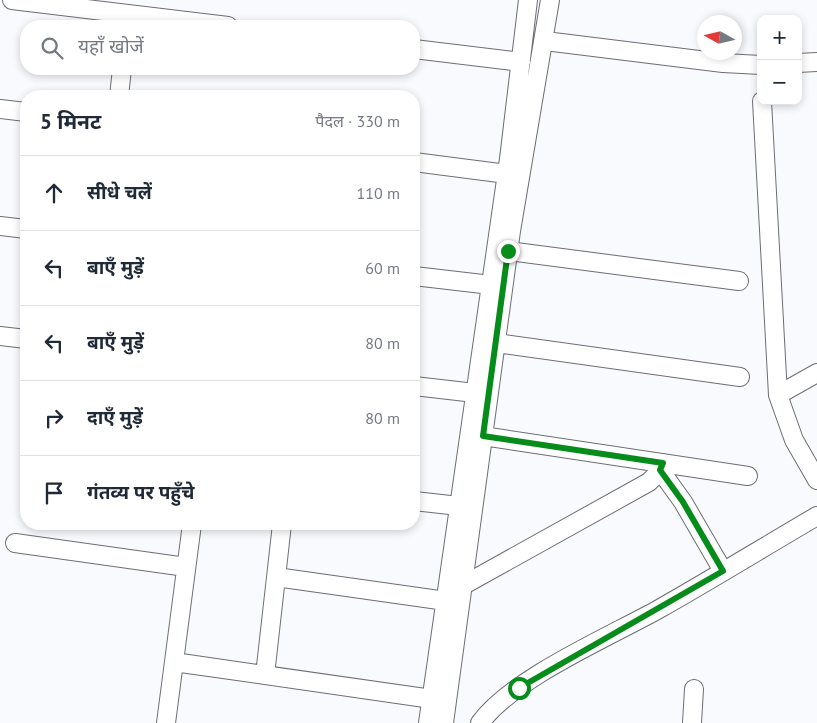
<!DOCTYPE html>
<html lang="hi">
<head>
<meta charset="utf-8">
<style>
	:root { --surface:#fff; --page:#f6f6f7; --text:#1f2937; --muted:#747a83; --line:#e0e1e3 }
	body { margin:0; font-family:"PT Sans","Noto Sans Devanagari",sans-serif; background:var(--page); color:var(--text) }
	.controls { position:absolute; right:15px; top:15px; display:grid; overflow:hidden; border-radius:10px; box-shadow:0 2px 8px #0003 }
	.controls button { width:45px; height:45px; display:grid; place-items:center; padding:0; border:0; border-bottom:1px solid var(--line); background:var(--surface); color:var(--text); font:25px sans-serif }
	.compass { position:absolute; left:697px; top:15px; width:45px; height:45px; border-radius:50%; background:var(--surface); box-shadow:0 2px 8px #0003; rotate:278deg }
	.stop { position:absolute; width:15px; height:15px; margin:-11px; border:4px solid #068c1a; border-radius:50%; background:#fff }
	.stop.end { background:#068c1a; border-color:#fff; box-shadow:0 1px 5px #0008 }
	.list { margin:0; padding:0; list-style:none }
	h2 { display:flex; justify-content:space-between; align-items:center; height:65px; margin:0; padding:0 20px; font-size:21px }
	h2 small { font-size:16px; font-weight:400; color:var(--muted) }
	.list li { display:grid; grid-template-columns:32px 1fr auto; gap:15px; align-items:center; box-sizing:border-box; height:75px; padding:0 20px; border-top:1px solid var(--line) }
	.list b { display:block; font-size:19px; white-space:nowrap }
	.list em { font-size:16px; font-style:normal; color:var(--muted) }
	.icon { flex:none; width:28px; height:28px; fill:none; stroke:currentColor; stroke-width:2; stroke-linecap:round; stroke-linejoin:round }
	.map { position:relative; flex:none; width:817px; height:723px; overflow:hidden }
	.search { position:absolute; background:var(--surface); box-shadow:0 2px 8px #0003; left:20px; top:20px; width:400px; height:55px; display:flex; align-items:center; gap:12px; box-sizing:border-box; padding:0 18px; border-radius:20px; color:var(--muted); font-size:19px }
	.panel { position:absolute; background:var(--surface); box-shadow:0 2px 8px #0003; left:20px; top:90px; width:400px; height:440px; border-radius:20px }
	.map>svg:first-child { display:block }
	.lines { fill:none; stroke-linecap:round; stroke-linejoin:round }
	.minor-casing { stroke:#6c6e75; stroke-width:20 }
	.minor { stroke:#fff; stroke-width:18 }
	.route { stroke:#068c1a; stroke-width:6 }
</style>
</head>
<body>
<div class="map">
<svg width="817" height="723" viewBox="0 0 817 723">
	<rect width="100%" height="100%" fill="#f9fafe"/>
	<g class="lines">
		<defs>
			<path id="minor" d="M12 0 228 26
				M545 41 723 63 761 65
				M414 49 521 62
				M798 63 817 62
				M119 96 122 69
				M762 101 778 395 794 440 817 480
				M0 109 26 112
				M414 162 507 174
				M0 226 26 229
				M508 251 739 281
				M414 276 491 285
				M0 336 26 339
				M496 343 740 377
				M414 386 475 393
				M778 395 817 373
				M483 436 748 476
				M660 470 683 502 723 571
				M414 501 459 506
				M15 543 186 567
				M276 577 446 601
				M462 586 649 482 657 474 663 463
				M174 662 432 699
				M265 675 282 524
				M166 723 192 524
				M428 723 509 159 528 0
				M444 723 511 231 550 0
				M480 723C513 678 609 637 659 609 712 579 764 547 817 516
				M692 723 694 689"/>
		</defs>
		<!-- minor casing -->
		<use href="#minor" class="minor-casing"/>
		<!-- minor -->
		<use href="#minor" class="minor"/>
	</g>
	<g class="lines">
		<!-- route -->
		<path class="route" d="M508 251 483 436 663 463 660 470 683 502 723 571 519 688"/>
	</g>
</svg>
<div class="controls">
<button>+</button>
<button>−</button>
</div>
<svg class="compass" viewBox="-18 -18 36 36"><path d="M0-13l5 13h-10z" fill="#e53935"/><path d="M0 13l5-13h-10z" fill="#747a83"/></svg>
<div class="stop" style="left:519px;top:688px"></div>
<div class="stop end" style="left:508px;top:251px"></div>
<div class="search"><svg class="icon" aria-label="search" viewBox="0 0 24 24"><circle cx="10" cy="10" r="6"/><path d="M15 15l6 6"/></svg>यहाँ खोजें</div>
<section class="panel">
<h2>5 मिनट<small>पैदल · 330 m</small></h2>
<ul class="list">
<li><svg class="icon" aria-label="ahead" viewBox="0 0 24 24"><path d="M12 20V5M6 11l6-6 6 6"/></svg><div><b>सीधे चलें</b></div><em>110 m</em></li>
<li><svg class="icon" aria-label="left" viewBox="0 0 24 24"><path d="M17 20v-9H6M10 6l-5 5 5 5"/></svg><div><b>बाएँ मुड़ें</b></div><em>60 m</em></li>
<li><svg class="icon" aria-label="left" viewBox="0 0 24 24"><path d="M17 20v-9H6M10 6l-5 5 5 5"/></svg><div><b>बाएँ मुड़ें</b></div><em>80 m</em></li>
<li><svg class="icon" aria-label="right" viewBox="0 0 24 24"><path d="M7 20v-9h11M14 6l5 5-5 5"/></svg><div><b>दाएँ मुड़ें</b></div><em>80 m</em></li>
<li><svg class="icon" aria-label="arrive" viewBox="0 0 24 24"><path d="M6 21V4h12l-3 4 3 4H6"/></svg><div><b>गंतव्य पर पहुँचे</b></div></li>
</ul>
</section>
</div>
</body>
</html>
